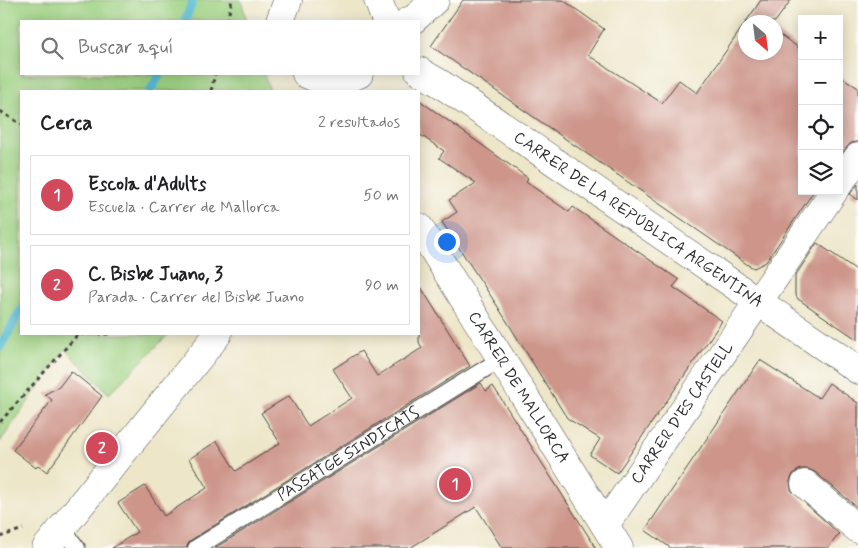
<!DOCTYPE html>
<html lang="es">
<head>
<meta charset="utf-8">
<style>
	:root { --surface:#fff; --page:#f2f2f2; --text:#202124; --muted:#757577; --line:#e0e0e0; --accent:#d1495b }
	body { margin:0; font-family:Mynerve,sans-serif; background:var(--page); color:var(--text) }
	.controls { position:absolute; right:15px; top:15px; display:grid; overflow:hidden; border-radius:0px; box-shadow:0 2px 12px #0003 }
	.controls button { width:45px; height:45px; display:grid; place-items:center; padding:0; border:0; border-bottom:1px solid var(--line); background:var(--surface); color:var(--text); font:25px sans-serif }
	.compass { position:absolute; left:738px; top:15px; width:45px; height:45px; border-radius:50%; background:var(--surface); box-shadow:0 2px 12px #0003; rotate:152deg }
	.you { position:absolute; left:446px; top:241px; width:18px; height:18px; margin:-12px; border:4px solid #fff; border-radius:50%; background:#1a73e8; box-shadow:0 0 0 8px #1a73e833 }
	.badge { display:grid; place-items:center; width:32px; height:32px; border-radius:50%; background:var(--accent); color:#fff; font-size:16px; font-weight:700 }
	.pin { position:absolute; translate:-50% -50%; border:2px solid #fff; box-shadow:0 1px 5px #0006 }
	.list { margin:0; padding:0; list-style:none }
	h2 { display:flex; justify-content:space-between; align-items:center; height:65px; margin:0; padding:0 20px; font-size:21px }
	h2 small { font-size:16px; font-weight:400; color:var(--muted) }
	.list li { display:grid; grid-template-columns:32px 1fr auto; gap:15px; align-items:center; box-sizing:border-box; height:80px; margin:0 10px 10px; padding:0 10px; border:1px solid var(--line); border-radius:0px }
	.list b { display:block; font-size:19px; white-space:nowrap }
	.list p { margin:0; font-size:16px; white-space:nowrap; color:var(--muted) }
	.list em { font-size:16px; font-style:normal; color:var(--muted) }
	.icon { flex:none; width:28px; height:28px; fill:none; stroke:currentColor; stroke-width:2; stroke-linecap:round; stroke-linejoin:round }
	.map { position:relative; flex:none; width:858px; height:548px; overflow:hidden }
	.search { position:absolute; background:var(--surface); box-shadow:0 2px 12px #0003; left:20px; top:20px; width:400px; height:55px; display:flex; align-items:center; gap:12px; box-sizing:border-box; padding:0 18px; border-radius:0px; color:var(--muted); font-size:19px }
	.panel { position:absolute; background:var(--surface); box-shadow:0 2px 12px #0003; left:20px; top:90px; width:400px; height:245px; border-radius:0px }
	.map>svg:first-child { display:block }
	.green { fill:#9ed182; stroke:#647e56 }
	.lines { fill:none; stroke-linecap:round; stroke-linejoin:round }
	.stream { stroke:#54bbd2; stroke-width:9 }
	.building { fill:#ce968b }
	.lane-casing { stroke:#484743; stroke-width:18 }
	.street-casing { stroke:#484743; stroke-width:29 }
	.path { stroke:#484743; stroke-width:3; stroke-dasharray:4 4; stroke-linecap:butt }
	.lane { stroke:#fff; stroke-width:16 }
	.street { stroke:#fff; stroke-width:28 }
	.labels { text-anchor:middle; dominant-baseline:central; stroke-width:4.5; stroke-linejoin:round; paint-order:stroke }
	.street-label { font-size:16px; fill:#2b2b2b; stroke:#fdfcf7 }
</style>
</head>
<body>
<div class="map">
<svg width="858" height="548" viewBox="0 0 858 548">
	<rect width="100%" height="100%" fill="#fdfcf7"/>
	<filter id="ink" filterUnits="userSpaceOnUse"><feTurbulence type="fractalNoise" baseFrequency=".02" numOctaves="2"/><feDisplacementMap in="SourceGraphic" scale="10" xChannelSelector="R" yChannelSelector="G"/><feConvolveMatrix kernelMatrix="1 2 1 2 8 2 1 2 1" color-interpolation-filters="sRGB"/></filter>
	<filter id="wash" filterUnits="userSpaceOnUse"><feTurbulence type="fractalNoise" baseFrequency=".0096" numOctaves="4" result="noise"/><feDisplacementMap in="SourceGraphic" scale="20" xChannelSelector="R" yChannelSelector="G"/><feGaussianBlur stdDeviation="1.12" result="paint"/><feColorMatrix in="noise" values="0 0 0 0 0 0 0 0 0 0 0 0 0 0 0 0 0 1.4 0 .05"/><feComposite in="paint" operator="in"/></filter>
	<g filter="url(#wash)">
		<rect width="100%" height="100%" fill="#ede6c9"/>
		<!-- green -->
		<path class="green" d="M0 0H241L247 21H21V74H264L270 91H21V334H169L109 394 65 349 0 442Z"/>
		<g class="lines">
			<!-- stream -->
			<path class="stream" d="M185 21 193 0
				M150 91 160 74
				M0 347 21 310"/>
		</g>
		<g id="blocks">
			<!-- building -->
			<path class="building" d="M463 0H563L604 29 588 55 662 103 679 80 697 93 761 0H791L775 22H746V52H776V32L802 50V191H814L766 262 754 268 748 265 431 46Z
				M839 75 858 88V142L851 143 839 156Z
				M419 100 528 178 526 182 569 212 573 207 679 280 673 287 722 321 617 473 590 455 600 439 567 418 498 307 442 222 457 212 449 200 476 183 439 158 444 151 419 134Z
				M858 184V200L850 194Z
				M817 243 858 271V340L798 299 795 294V276Z
				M419 284 470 366 191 540 186 548H112L137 532 118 503 145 486 164 516 207 488 189 459 217 441 236 471 280 443 261 413 289 396 308 426 352 398 333 369 361 351 377 376 422 348 419 342Z
				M760 360 819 398 829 383 858 403V508L815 472 808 469H800L793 474 790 481 791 490 839 534 828 548H671L645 530Z
				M71 371 102 396 47 472 38 465 36 468 13 450 52 400 45 394 59 387Z
				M481 383 486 391 493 386 596 548H502L476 507 410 548H215Z"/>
		</g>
	</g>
	<g filter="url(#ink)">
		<use href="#blocks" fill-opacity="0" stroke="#484743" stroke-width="1"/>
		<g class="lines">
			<defs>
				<g id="lane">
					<path d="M62 528 77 548"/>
					<path id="s1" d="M196 548 501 359"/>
				</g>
				<g id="street">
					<path d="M378 0 386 21"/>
					<path d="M280 21 288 0"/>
					<path d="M408 21 413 20 435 0"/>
					<path id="s2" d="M419 71 441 84 858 370"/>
					<path d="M306 74C324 83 342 83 359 74"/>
					<path d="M839 184 858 157"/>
					<path id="s3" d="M419 227 619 548"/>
					<path d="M805 484 858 529"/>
					<path id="s4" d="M605 525 834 191"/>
					<path d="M46 548 218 334"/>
				</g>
			</defs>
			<!-- lane casing -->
			<use href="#lane" class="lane-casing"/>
			<!-- street casing -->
			<use href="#street" class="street-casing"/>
			<!-- path -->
			<path class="path" d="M227 21 232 0
				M211 91 215 74
				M0 111 21 124
				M0 422 78 334H111
				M0 537 23 529"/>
			<!-- lane -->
			<use href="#lane" class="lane"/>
			<!-- street -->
			<use href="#street" class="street"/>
		</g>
	</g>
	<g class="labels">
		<!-- street labels -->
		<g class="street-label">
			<text stroke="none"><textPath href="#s2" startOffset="265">CARRER DE LA REPÚBLICA ARGENTINA</textPath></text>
			<text stroke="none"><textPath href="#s3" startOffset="189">CARRER DE MALLORCA</textPath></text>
			<text stroke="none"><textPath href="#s4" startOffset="136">CARRER D'ES CASTELL</textPath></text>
			<text stroke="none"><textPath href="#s1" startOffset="179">PASSATGE SINDICATS</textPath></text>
		</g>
	</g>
</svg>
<div class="controls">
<button>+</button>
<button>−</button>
<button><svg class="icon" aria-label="locate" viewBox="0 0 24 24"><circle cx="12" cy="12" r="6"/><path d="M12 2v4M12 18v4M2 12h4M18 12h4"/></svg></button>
<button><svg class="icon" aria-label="layers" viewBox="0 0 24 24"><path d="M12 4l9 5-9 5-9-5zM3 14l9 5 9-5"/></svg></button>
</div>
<svg class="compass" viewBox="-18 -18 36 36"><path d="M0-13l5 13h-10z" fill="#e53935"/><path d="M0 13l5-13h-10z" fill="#757577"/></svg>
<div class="you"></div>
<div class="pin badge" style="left:455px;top:484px">1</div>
<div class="pin badge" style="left:102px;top:448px">2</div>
<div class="search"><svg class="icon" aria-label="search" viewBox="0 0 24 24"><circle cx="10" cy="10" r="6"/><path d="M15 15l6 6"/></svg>Buscar aquí</div>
<section class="panel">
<h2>Cerca<small>2 resultados</small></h2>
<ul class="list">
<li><span class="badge">1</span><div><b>Escola d'Adults</b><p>Escuela · Carrer de Mallorca</p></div><em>50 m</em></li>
<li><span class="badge">2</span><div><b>C. Bisbe Juano, 3</b><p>Parada · Carrer del Bisbe Juano</p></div><em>90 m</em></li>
</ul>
</section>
</div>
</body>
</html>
